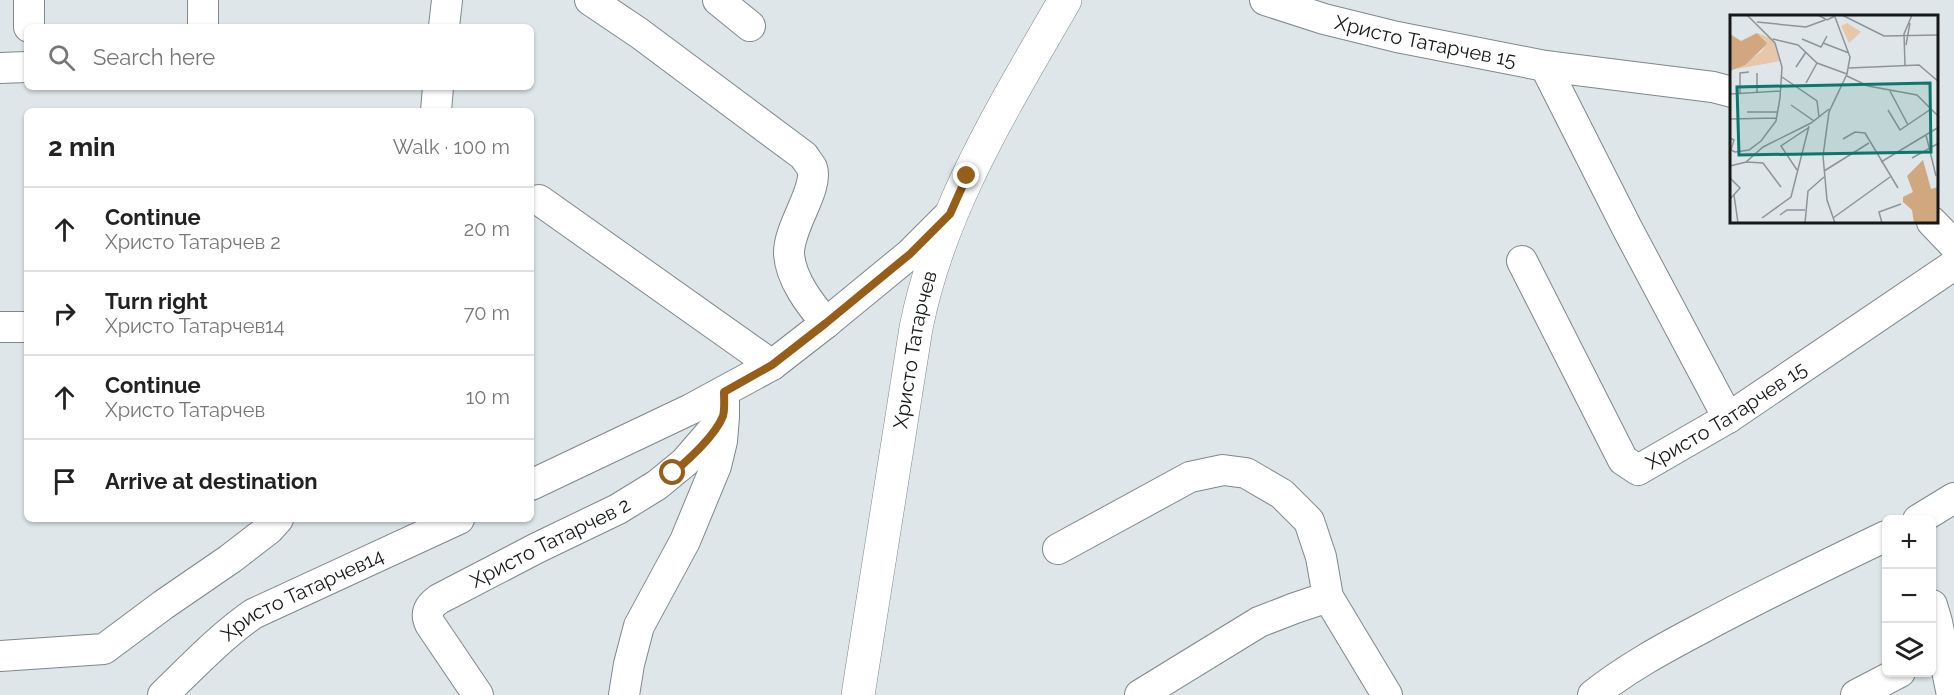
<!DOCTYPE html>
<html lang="en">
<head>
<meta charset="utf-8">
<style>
	:root { --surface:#fff; --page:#f6f6f6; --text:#222; --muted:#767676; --line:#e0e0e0 }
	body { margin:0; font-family:Raleway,sans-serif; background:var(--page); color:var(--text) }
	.controls { position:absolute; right:18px; bottom:18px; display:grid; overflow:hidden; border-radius:9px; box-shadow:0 2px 4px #0004 }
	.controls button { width:54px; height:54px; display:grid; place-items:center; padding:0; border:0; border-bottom:2px solid var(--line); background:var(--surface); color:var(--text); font:30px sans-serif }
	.stop { position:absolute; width:18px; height:18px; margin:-14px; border:4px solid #965e18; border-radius:50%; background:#fff }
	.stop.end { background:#965e18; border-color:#fff; box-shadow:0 2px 6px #0008 }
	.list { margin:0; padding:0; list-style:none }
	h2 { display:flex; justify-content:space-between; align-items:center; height:78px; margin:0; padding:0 24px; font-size:26px }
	h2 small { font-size:20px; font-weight:400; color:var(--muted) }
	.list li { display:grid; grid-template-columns:39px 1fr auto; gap:18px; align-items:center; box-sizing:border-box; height:84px; padding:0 24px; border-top:2px solid var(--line) }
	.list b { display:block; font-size:22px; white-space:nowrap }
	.list p { margin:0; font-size:20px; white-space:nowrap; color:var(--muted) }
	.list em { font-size:20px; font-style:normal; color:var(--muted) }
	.icon { flex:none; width:33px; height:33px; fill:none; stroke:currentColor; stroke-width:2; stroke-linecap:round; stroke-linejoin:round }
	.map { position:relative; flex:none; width:1954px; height:695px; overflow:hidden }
	.search { position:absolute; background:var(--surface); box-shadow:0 2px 4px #0004; left:24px; top:24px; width:510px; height:66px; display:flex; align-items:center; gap:15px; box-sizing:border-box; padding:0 21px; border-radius:9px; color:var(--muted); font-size:22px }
	.panel { position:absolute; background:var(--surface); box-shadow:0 2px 4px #0004; left:24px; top:108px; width:510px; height:414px; border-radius:9px }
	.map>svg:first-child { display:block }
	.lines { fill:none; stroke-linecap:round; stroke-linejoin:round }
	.minor-casing { stroke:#80878a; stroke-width:32 }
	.secondary-casing { stroke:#80878a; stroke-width:34 }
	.minor { stroke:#fff; stroke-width:30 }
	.secondary { stroke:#fff; stroke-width:33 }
	.route { stroke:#965e18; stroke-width:8 }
	.labels { text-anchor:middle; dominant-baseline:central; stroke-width:4.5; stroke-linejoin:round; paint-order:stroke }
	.street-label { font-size:20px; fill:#151819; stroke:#ebf3f7 }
	.inset-road { fill:none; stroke:#8e9496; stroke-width:1.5 }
	.view { fill:#0f766e; fill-opacity:0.15; stroke:#0f766e; stroke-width:3 }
	.inset-edge { fill:none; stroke:#151819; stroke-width:3 }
</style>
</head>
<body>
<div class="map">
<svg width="1954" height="695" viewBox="0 0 1954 695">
	<rect width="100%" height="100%" fill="#dee6e9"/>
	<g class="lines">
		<defs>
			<g id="minor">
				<path d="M590 0 639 33 804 156C806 160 810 164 812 168 819 189 788 227 789 254 791 280 810 304 826 323"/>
				<path d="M718 0 750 26"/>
				<path id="s1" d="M1265 0 1324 19 1397 37 1545 66 1713 87 1732 92"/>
				<path d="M29 27V0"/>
				<path d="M203 27V0"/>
				<path d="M444 27 447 0"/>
				<path d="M1545 66 1627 228 1728 418"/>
				<path d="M0 68 27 67"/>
				<path d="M436 111 438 87"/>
				<path d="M539 200 772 365"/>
				<path d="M1932 222 1954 245"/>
				<path id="s2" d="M1522 261 1623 460 1638 470 1728 418 1954 265"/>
				<path d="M0 327H27"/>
				<path d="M531 485 691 409 772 365 826 323 910 254 950 214"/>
				<path d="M1918 520 1954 498"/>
				<path d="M1058 549 1190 477 1223 470 1246 473 1282 494 1309 521 1321 557 1328 597 1387 695"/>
				<path d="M1932 605 1937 622 1952 695"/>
				<path d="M0 656 104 649 163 605 230 559 269 529 278 519"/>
				<path id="s3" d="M163 695C192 667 219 638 253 614L459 519"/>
				<path id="s4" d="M478 695 430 624C425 613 429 606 439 599L537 548 618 509 657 485 685 462 717 425 724 414V392"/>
				<path d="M624 695 629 664 639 626 685 541 716 466 722 441 724 417"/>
				<path d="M1140 695 1259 622 1295 608 1328 597"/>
				<path d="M1593 695C1627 668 1664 648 1702 628 1763 595 1824 566 1886 536"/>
				<path d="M1856 695 1900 672"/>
			</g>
			<g id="secondary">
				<path id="s5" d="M858 695 916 328C940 207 1005 105 1065 0"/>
			</g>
		</defs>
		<!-- minor casing -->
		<use href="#minor" class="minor-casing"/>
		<!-- secondary casing -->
		<use href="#secondary" class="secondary-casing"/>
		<!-- minor -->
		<use href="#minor" class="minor"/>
		<!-- secondary -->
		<use href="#secondary" class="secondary"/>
	</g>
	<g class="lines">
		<!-- route -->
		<path class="route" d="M673 473C689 459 715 436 723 416 725 409 724 399 724 392L772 365 826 323 910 254 950 214 967 176"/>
	</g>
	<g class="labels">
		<!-- street labels -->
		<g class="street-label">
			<text stroke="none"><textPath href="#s1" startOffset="166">Христо Татарчев 15</textPath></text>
			<text stroke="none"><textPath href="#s5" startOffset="350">Христо Татарчев</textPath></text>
			<text stroke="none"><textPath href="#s2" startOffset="345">Христо Татарчев 15</textPath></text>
			<text stroke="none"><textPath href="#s4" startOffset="240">Христо Татарчев 2</textPath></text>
			<text stroke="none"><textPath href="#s3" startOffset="174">Христо Татарчев14</textPath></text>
		</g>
	</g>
	<!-- overview -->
	<g transform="translate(1730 15)">
		<rect width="208" height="208" fill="#dee6e9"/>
		<path d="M117 8 131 17 119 28 111 11ZM27 18 43 24 50 46 7 54 32 36 37 28Z" fill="#e6c7a9"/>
		<path d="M27 18 37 28 35 31 15 50 0 56V19L11 26ZM193 145 201 174 208 172V208H184L182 195 173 187V182L183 177 177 161Z" fill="#d0a77e"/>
		<path class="inset-road" d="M88 0 97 5 105 1M112 0 154 21 209 20M27 7 76 12 95 5M43 24 68 30 87 48 117 59M72 24 91 32 97 21M93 28 119 38M176 30 180 8M175 50 174 19 182 0M66 52 76 37M119 53 189 50 209 67M27 58V77M117 61 138 71 187 80 209 102M52 62 87 86 89 102M76 68 87 48M160 76 178 110M10 78V58L19 57M0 79 51 76M61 90 84 106M158 95 170 115 201 94M17 97H48M0 104 47 103M196 120 206 161M0 123 4 125 1 135 5 137 19 135 31 126 46 106 50 83 52 52 45 28 17 0M113 124 125 117 135 118 168 173M182 143 209 128M16 147 33 148 51 172M151 147 209 112M0 151 16 147 33 132 81 108 99 94M67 155 51 131 78 113M94 156 139 128M0 163 10 173 0 184M4 180 8 208M50 200 57 195H75M32 203 61 182 79 111M103 203 160 162M75 208 78 176 94 162M105 208 97 185 93 141 99 97 117 59 120 42 105 2M152 208 149 197 171 189"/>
		<path class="view" d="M200 68 201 137 9 140 7 72Z"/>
		<rect width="208" height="208" class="inset-edge"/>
	</g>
</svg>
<div class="controls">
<button>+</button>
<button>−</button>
<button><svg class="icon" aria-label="layers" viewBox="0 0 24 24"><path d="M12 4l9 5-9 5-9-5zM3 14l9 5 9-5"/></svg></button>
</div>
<div class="stop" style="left:673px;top:473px"></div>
<div class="stop end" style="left:967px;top:176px"></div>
<div class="search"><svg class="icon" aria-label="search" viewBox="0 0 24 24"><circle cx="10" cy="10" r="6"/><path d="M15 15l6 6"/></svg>Search here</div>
<section class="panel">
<h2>2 min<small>Walk · 100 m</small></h2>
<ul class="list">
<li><svg class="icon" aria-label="ahead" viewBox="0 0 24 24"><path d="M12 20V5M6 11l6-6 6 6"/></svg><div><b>Continue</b><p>Христо Татарчев 2</p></div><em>20 m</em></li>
<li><svg class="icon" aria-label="right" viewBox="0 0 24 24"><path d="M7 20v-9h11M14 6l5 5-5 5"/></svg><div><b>Turn right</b><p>Христо Татарчев14</p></div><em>70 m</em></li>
<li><svg class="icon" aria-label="ahead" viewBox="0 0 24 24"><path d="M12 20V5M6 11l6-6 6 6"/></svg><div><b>Continue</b><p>Христо Татарчев</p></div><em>10 m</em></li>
<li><svg class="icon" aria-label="arrive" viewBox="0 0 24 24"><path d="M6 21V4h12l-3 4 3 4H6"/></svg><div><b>Arrive at destination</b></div></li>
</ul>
</section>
</div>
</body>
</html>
